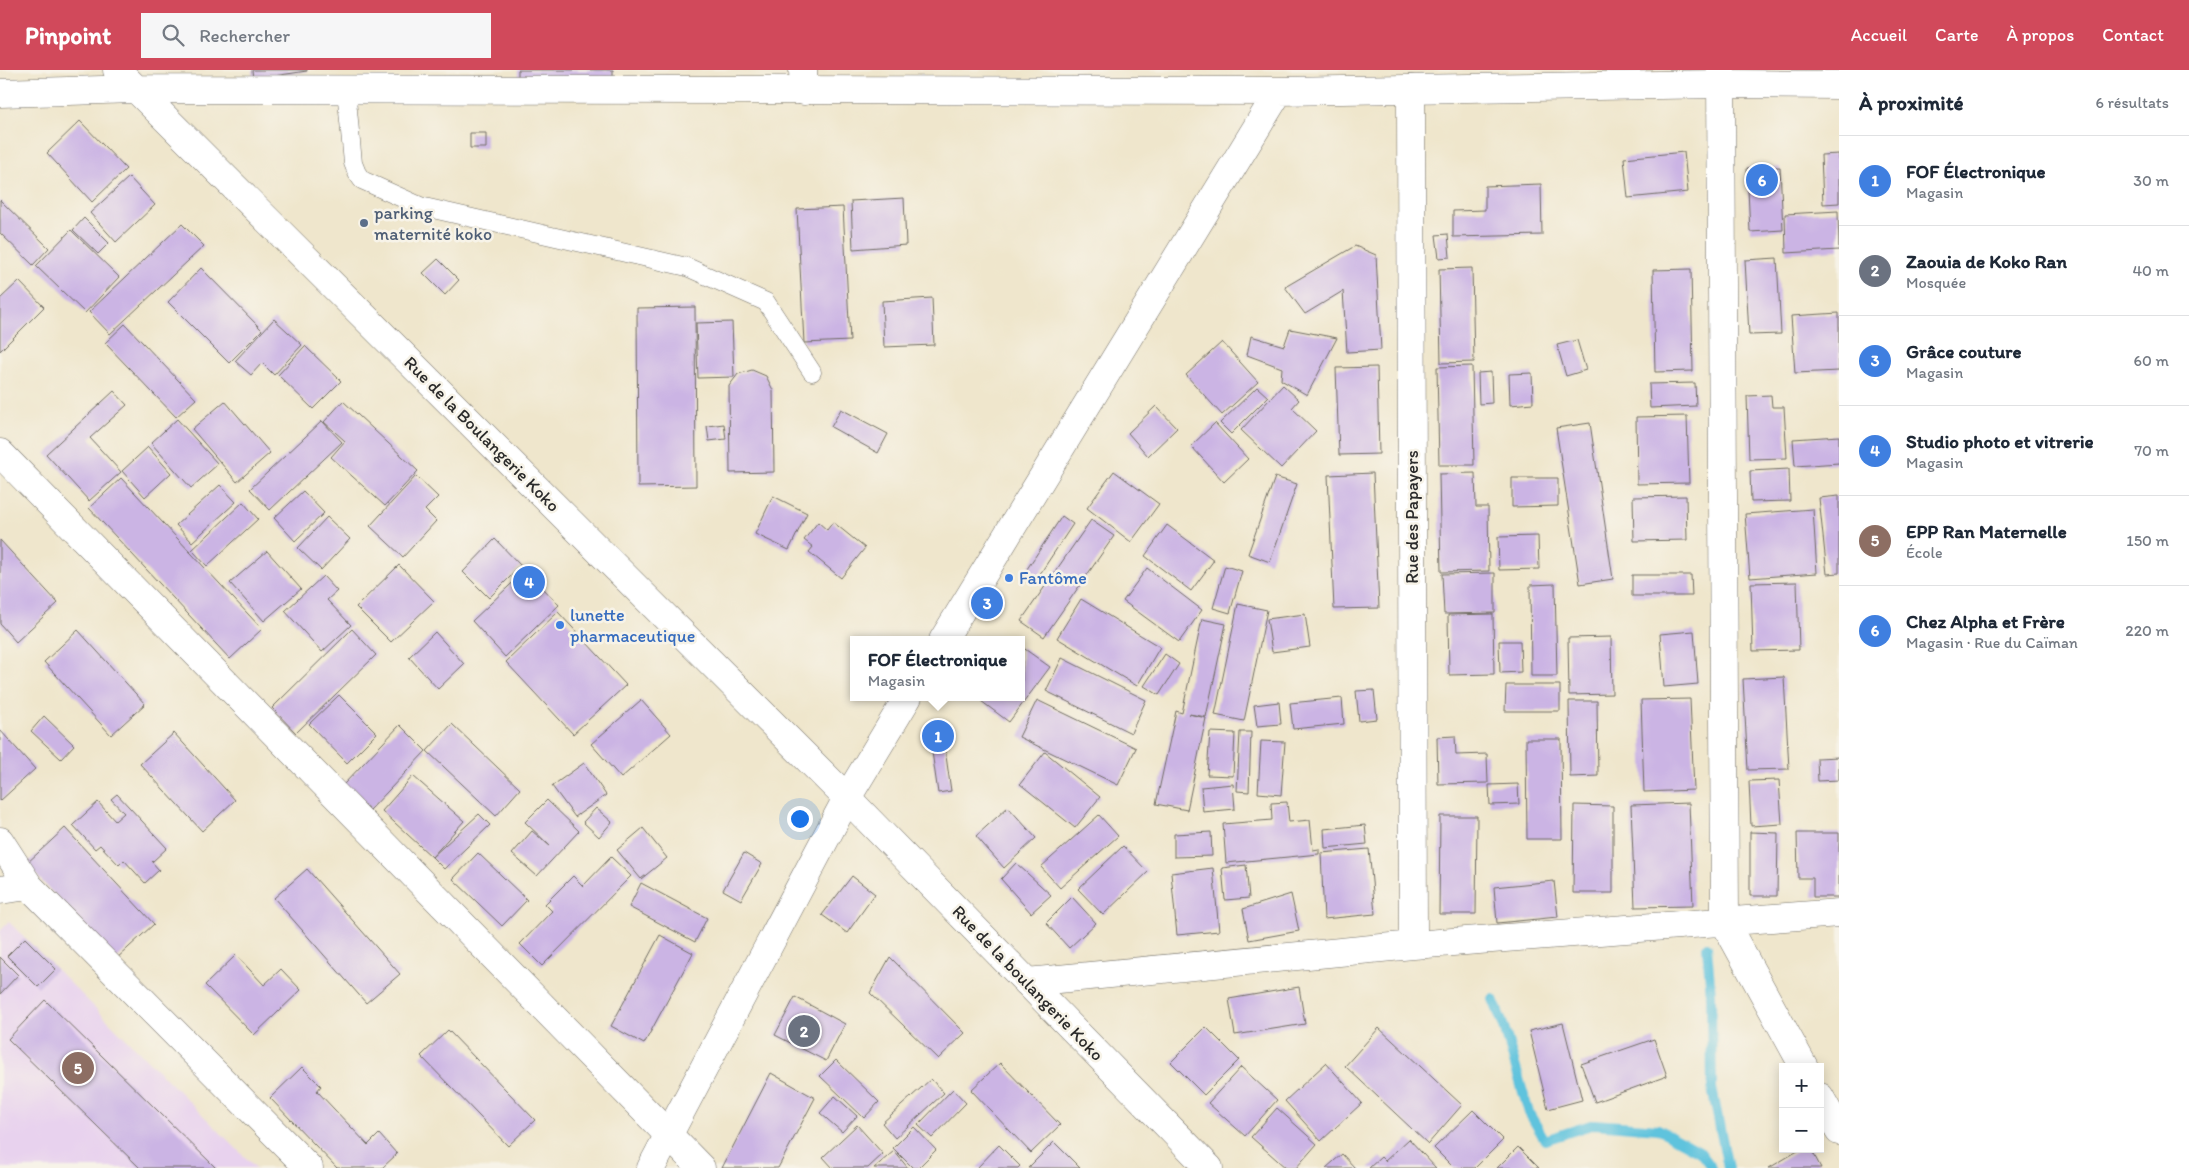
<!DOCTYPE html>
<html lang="fr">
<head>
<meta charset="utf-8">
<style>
	:root { --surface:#fff; --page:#f6f6f7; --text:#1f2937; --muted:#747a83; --line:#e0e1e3; --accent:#d1495b }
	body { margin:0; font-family:Itim,sans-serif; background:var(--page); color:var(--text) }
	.controls { position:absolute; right:15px; bottom:15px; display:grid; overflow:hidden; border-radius:0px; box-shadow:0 2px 12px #0003 }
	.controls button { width:45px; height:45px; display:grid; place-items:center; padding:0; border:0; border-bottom:1px solid var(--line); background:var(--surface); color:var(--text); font:25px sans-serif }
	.you { position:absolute; left:799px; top:748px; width:18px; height:18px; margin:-12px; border:4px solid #fff; border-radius:50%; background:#1a73e8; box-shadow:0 0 0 8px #1a73e833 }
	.badge { display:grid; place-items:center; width:32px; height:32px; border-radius:50%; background:var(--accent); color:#fff; font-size:16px; font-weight:700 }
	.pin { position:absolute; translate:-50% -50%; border:2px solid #fff; box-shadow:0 1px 5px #0006 }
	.popup { position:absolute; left:850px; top:566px; width:175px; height:65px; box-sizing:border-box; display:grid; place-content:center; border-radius:0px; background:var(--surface); filter:drop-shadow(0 1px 4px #0005); font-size:16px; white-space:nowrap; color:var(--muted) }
	.popup b { font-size:19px; color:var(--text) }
	.popup::after { content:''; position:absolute; left:50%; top:100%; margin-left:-10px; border:10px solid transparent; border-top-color:var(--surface) }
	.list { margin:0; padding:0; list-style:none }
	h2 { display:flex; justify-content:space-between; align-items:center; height:65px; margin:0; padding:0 20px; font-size:21px }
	h2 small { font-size:16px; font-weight:400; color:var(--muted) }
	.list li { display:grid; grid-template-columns:32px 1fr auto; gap:15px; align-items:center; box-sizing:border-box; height:90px; padding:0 20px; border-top:1px solid var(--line) }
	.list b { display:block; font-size:19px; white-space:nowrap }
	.list p { margin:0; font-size:16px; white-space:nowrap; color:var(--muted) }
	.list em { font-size:16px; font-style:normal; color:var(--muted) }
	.icon { flex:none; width:28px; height:28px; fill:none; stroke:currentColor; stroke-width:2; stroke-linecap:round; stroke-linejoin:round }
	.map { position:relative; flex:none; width:1839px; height:1098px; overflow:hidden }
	header { display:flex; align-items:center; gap:30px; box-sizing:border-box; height:70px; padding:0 25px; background:var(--accent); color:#fff }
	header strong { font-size:24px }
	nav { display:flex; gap:28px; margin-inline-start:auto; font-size:18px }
	.search { width:350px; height:45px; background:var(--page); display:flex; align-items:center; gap:12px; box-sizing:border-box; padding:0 18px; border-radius:0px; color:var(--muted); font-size:19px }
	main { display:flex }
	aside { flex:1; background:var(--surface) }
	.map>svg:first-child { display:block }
	.built { fill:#e8d2ee }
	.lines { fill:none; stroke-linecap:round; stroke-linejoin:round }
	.stream { stroke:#5fc3dd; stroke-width:10 }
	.building { fill:#cbb4e4 }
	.service-casing { stroke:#706c63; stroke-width:19 }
	.minor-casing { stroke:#706c63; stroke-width:29 }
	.tertiary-casing { stroke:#706c63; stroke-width:29 }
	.service { stroke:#fff; stroke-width:18 }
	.minor { stroke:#fff; stroke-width:28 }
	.tertiary { stroke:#fff; stroke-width:28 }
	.service-dot { fill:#5c6f8a; stroke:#f7f3e8; stroke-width:2 }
	.shop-dot { fill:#3f7fe0; stroke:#f7f3e8; stroke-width:2 }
	.labels { text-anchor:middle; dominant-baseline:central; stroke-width:5; stroke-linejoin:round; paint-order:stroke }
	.service-label { font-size:18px; fill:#4e5e75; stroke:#f7f3e8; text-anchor:start }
	.street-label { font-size:18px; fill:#2b2b2b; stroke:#f7f3e8 }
	.shop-label { font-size:18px; fill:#366cbe; stroke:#f7f3e8; text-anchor:start }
</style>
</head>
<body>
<header>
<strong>Pinpoint</strong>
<div class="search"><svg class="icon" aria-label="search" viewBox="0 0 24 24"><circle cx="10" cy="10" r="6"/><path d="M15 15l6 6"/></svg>Rechercher</div>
<nav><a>Accueil</a><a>Carte</a><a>À propos</a><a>Contact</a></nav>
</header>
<main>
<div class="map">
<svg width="1839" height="1098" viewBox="0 0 1839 1098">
	<rect width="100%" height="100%" fill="#f7f3e8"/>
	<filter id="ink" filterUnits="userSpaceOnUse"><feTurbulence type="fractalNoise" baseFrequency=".02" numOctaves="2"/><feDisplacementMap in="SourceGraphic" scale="10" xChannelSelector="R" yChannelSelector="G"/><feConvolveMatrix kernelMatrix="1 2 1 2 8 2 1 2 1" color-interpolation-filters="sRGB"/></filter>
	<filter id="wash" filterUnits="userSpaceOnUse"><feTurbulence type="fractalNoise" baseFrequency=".0096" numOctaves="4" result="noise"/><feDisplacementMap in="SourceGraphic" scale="20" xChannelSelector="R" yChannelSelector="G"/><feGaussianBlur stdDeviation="1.12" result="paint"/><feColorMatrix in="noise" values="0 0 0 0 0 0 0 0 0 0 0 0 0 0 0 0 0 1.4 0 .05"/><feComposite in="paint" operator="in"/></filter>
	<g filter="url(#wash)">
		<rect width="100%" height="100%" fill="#efe6cc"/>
		<!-- built -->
		<path class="built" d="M9 852 25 868 256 1098H0V861Z"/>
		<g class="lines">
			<!-- stream -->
			<path class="stream" d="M1707 877 1711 926 1712 1018 1728 1098
				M1493 929 1504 957 1529 1043 1545 1070 1594 1054 1658 1059 1700 1082 1712 1098"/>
		</g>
		<g id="blocks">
			<!-- building -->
			<path class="building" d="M252 0H307V1L253 9Z
				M518 0H613V16H518Z
				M80 51 126 99 92 132 47 83Z
				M470 63H486V78H470Z
				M1684 82 1688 122 1628 128 1624 88Z
				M1839 84V133L1823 134 1821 85Z
				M1780 97 1783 160 1750 162 1747 98Z
				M129 107 155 135 116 172 90 143Z
				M1541 114 1542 165 1453 167V141L1485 140V116Z
				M904 128 906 175 853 179 851 131Z
				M0 130 49 178 33 195 0 163Z
				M843 137 850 271 804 273 797 139Z
				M1838 141 1839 180 1786 183 1785 144Z
				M84 148 109 173 98 184 73 160Z
				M182 154 204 176 110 264 89 242Z
				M71 160 119 207 85 243 36 196Z
				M1448 164 1450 187 1439 188 1436 165Z
				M1355 176 1376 185 1381 280 1347 282 1343 221 1305 244 1285 217Z
				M1777 188 1781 264 1749 265 1745 190Z
				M438 189 459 210 445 225 423 203Z
				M201 198 262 260 229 293 168 232Z
				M1472 198 1474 292 1441 293 1439 199Z
				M1691 199 1693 301 1655 302 1653 200Z
				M19 211 44 237 0 281V229Z
				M932 228 934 275 884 277 882 231Z
				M695 237 696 416 638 417 637 238Z
				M1839 243V301L1795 303 1791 246Z
				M274 249 302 275 274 305 262 293 251 305 235 291Z
				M732 252 734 307 698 308 696 253Z
				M125 254 196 329 176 347 105 273Z
				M1290 259 1337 268 1307 325 1281 310 1282 298 1247 285 1251 266 1284 276Z
				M1577 270 1586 300 1566 306 1557 275Z
				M1222 272 1258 312 1222 345 1186 305Z
				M305 276 341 311 313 339 278 305Z
				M1472 296 1474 395H1439L1437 297Z
				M1377 297 1379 384 1339 385 1336 298Z
				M752 300 766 306 773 320 774 402 730 403 729 316 738 304Z
				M1491 302 1492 333 1479 334 1478 303Z
				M1532 303 1533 333 1510 335 1509 304Z
				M1695 313 1696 336 1650 338 1649 314Z
				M1283 315 1299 330 1292 338 1316 361 1281 398 1241 360Z
				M1257 317 1268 327 1231 364 1220 353Z
				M114 321 127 335 90 368 121 402 89 431 46 384Z
				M1771 325 1772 337H1784L1787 388 1749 389 1747 326Z
				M225 331 270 383 237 412 192 359Z
				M343 331 418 401 385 436 331 387 345 371 324 352Z
				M1156 336 1177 358 1148 386 1128 363Z
				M841 339 888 364 878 383 831 357Z
				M1687 346 1689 413 1637 414 1636 347Z
				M177 349 218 394 191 418 151 373Z
				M322 351 342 372 270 440 250 419Z
				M1215 353 1248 389 1224 412 1191 376Z
				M1590 353 1613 509 1580 514 1556 358Z
				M724 354 726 369 709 371 707 356Z
				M1839 366V393L1795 396 1793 369Z
				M148 377 171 403 145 427 122 401Z
				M1789 399 1790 431 1751 432 1750 401Z
				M1114 401 1159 434 1131 472 1087 438Z
				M1373 403 1379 538 1334 539 1328 405Z
				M1475 403 1476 437H1488L1489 501 1441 502 1439 404Z
				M416 406 438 427 425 440 436 451 403 487 370 456Z
				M1275 407 1297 414 1270 492 1248 484Z
				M121 408 262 559 230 589 89 438Z
				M1512 408H1558V436L1512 437Z
				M220 415 236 432 192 472 176 455Z
				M303 421 324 443 295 471 274 448Z
				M773 426 807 443 789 480 755 464Z
				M1686 426 1687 470 1634 471 1633 427Z
				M1839 426V503L1827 504 1819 428Z
				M243 432 258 449 207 496 192 480Z
				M1813 439 1817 503 1750 508 1745 444Z
				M1062 446 1073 454 1034 513 1023 505Z
				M327 447 350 469 321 500 298 478Z
				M1091 450 1114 466 1044 567 1021 551Z
				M818 452 827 460 833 452 865 478 841 508 809 482 813 477 804 470Z
				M1167 455 1214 490 1191 521 1145 486Z
				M1538 466 1539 499 1499 500 1498 467Z
				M495 469 521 496 489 528 463 502Z
				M0 470 58 533 16 572 0 554Z
				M267 481 301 519 264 551 230 513Z
				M399 495 434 531 391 572 356 537Z
				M1225 496 1242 501 1230 543 1213 538Z
				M1147 498 1202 540 1179 572 1123 531Z
				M526 500 559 535 505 587 472 551Z
				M1495 503V543L1444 544 1442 504Z
				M1632 505H1691L1692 526H1632Z
				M323 506 337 521 327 530 351 555 322 582 285 541Z
				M1797 512 1799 580 1753 581 1751 513Z
				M1555 514 1557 606H1531L1530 515Z
				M1081 529 1160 577 1137 616 1057 568Z
				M1238 534 1267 540 1244 651 1215 645Z
				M558 542 626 615 573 664 506 592Z
				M1305 544 1310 577 1272 582 1267 549Z
				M1493 544 1494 604 1449 605 1448 545Z
				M1202 549 1226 554 1206 647 1189 644 1206 648 1187 740 1156 734 1176 641 1182 643Z
				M352 559 376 585 296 663 272 638Z
				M78 560 145 634 111 665 44 592Z
				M1694 561 1698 614 1664 617 1660 564Z
				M435 562 464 594 438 619 409 587Z
				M1611 567 1612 624 1569 625 1568 568Z
				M1499 571H1520L1521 602 1500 603Z
				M1022 577 1050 597 1009 652 981 631 983 627H1022Z
				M1165 584 1179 594 1159 625 1144 616Z
				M1062 588 1146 630 1131 663 1046 621Z
				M1784 607 1789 699 1748 700 1743 609Z
				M1506 615H1560V641H1505Z
				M1374 620 1377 649 1359 651 1356 621Z
				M339 625 377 663 347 693 309 654Z
				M1342 628 1344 654 1293 659 1290 633Z
				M1690 629 1694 720 1644 722 1641 630Z
				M641 630 671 664 621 708 591 674Z
				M1037 630 1136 678 1118 715 1019 667Z
				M1569 631H1597L1598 706 1570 707Z
				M1279 632 1281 654 1257 656 1254 635Z
				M44 646 74 675 61 689 31 661Z
				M452 654 520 719 496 746 427 681Z
				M400 655 426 681 370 740 344 714Z
				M0 660 35 699 0 731Z
				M1210 662 1235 663 1233 706 1207 705Z
				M1240 662H1251L1249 722 1237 721Z
				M174 663 235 730 202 761 140 694Z
				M943 665 951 721 938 723 930 668Z
				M1455 666 1456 685 1487 684 1488 713 1438 714 1437 667Z
				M1526 669H1561L1562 769H1527Z
				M1261 671 1285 672 1281 725 1258 723Z
				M1045 682 1100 727 1075 758 1020 714Z
				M1839 687V710L1818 711 1817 688Z
				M584 693 606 725 575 747 552 716Z
				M413 706 464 751 432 787 382 741Z
				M1779 710 1782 754 1751 756 1749 711Z
				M1233 714 1235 739 1203 742 1201 717Z
				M1518 714 1519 734 1490 735 1489 715Z
				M117 724 167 778 152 792 159 800 145 813 124 790 119 795 100 775 95 779 73 755 98 732 115 751 124 743 111 729Z
				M547 730 579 761 537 806 512 784 532 761 550 776 525 752Z
				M1287 732 1289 752 1310 750 1313 780 1319 779V784L1226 793 1223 754 1272 750 1271 733Z
				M1689 733 1693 836 1635 837 1631 735Z
				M1574 735 1613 736V823H1573Z
				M1008 737 1036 768 1004 798 976 766Z
				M596 738 612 752 599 767 583 752Z
				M479 744 490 755 444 799 432 787Z
				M1099 745 1118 766 1060 818 1041 797Z
				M1440 746H1477L1476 844H1439Z
				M1365 755 1367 774 1325 778 1324 759Z
				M65 758 154 854 115 890 26 794Z
				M643 758 667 788 641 809 617 780Z
				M1211 762 1212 786 1174 787V764Z
				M1750 762 1778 763 1777 826H1750Z
				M1797 763H1839V827H1813V808H1798Z
				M1123 776 1148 802 1103 845 1078 819Z
				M1369 779 1375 844 1324 849 1321 783Z
				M478 783 527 830 502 856 453 809Z
				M744 783 762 794 741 830 723 820Z
				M611 787 631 806 542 896 520 874 552 841 545 834 573 806 583 816Z
				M1016 793 1051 825 1031 843 1001 809Z
				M1246 795 1249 828 1225 830 1222 798Z
				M1213 798 1219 861 1177 865 1171 803Z
				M307 799 400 904 366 933 274 828Z
				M852 806 875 824 847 863 822 845Z
				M1554 811 1558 847 1497 853 1494 817Z
				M641 813 707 848 695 872 629 837Z
				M1291 824 1299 861 1249 870 1243 839Z
				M1072 827 1096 853 1069 878 1046 853Z
				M660 865 693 883 644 974 611 956Z
				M25 868 56 899 38 917 7 886Z
				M236 885 264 915 281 899 301 920 254 965 205 915Z
				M0 887 18 905 0 924Z
				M890 887 965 963 938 989 870 923Z
				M1299 917 1305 954 1235 965 1229 929Z
				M795 927 845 954 826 991 775 965Z
				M45 930 216 1098H140L8 969Z
				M1563 953 1582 1030 1548 1039 1529 961Z
				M1206 957 1239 990 1204 1025 1171 992Z
				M1379 958 1462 1035 1428 1074 1345 996Z
				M448 960 535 1050 508 1076 421 986Z
				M1654 969 1667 1006 1595 1032 1581 994Z
				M836 990 879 1032 864 1048 820 1006Z
				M1000 993 1060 1055 1031 1083 971 1020Z
				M1326 993 1362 1033 1321 1071 1285 1031Z
				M302 997 321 1016 317 1021 368 1075 379 1064 397 1084 382 1098H337L270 1028Z
				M1241 997 1277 1030 1245 1066 1208 1033Z
				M771 1003 815 1028 778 1098H722Z
				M931 1009 944 1023 895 1068 882 1053Z
				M953 1019 966 1033 932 1068 918 1055Z
				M835 1026 857 1046 842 1062 820 1043Z
				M1277 1038 1317 1074 1296 1098H1286L1251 1067Z
				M1473 1040 1503 1070 1475 1098H1454L1434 1078Z
				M857 1055 883 1084 868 1098H833L823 1087Z
				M914 1057 936 1080 918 1098H913L893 1078Z
				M1409 1069 1436 1098H1369L1381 1087 1385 1091Z
				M1054 1072 1080 1098H1028Z
				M999 1075 1020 1096 1018 1098H977Z
				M1518 1077 1539 1098H1497Z
				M1801 1079H1811L1821 1098H1769Z
				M894 1081 908 1098H874Z
				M1342 1084 1355 1098H1326Z"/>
		</g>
	</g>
	<g filter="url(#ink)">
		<use href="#blocks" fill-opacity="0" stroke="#706c63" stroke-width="1"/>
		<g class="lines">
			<defs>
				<path id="service" d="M346 19 353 93 357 103 362 110 420 136 687 197 766 232 812 302"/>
				<path id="minor" d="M803 0 804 21
					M1721 0 1725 853 1804 997
					M1411 19 1413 875
					M0 23 136 19
					M0 383 701 1098
					M0 771 29 816
					M0 820 29 816 309 1098
					M1027 912 1413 875 1839 843
					M1820 1027 1839 1061
					M651 1098 847 728"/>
				<path id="tertiary" d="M117 0 847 728 1209 1098
					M136 19 1279 21 1722 14 1839 15
					M943 570 1279 21
					M847 728 908 627"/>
			</defs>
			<!-- service casing -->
			<use href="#service" class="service-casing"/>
			<!-- minor casing -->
			<use href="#minor" class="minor-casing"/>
			<!-- tertiary casing -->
			<use href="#tertiary" class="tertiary-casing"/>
			<!-- service -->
			<use href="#service" class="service"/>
			<!-- minor -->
			<use href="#minor" class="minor"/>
			<!-- tertiary -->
			<use href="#tertiary" class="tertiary"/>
		</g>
	</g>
	<!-- markers -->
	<circle class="service-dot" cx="364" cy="153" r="5"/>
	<g class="shop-dot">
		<circle cx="1009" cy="508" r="5"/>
		<circle cx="560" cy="555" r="5"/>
	</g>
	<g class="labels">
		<!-- service labels -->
		<g class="service-label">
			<text x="374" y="143">parking<tspan x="374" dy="21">maternité koko</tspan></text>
		</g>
		<!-- street labels -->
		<g class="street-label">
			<text transform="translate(482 364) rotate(45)">Rue de la Boulangerie Koko</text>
			<text transform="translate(1412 447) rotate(-90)">Rue des Papayers</text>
			<text transform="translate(1028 913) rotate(46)">Rue de la boulangerie Koko</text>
		</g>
		<!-- shop labels -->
		<g class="shop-label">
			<text x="1019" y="508">Fantôme</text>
			<text x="570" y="545">lunette<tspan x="570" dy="21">pharmaceutique</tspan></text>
		</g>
	</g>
</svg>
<div class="controls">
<button>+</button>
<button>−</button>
</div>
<div class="you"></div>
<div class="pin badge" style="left:938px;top:666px;background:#3f7fe0">1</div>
<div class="popup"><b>FOF Électronique</b>Magasin</div>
<div class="pin badge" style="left:804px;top:961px;background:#6b7280">2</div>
<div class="pin badge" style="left:987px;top:533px;background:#3f7fe0">3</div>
<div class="pin badge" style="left:529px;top:512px;background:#3f7fe0">4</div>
<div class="pin badge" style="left:78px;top:998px;background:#8d6e63">5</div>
<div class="pin badge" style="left:1762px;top:110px;background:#3f7fe0">6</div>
</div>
<aside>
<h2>À proximité<small>6 résultats</small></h2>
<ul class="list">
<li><span class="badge" style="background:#3f7fe0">1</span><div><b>FOF Électronique</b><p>Magasin</p></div><em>30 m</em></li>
<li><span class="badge" style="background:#6b7280">2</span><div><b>Zaouia de Koko Ran</b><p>Mosquée</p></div><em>40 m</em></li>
<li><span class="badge" style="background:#3f7fe0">3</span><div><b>Grâce couture</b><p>Magasin</p></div><em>60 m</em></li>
<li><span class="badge" style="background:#3f7fe0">4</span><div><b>Studio photo et vitrerie</b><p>Magasin</p></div><em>70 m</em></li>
<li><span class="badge" style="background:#8d6e63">5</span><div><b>EPP Ran Maternelle</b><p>École</p></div><em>150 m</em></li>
<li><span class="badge" style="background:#3f7fe0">6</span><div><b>Chez Alpha et Frère</b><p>Magasin · Rue du Caïman</p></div><em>220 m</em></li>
</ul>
</aside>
</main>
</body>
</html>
